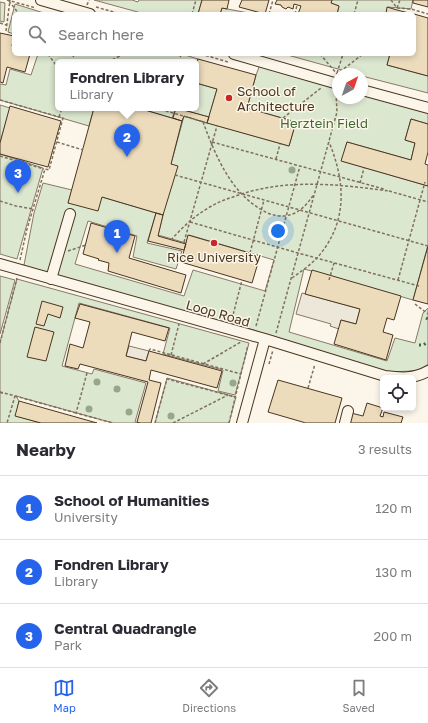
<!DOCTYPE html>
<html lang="en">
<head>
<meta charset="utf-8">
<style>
	:root { --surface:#fff; --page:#f7f7f7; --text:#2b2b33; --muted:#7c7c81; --line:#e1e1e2; --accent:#2563eb }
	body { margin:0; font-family:"Golos Text",sans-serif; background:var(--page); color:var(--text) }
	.controls { position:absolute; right:12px; bottom:12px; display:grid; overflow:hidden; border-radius:6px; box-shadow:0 2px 6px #0003 }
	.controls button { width:36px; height:36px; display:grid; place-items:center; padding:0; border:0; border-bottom:1px solid var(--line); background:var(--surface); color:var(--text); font:20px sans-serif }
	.compass { position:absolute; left:332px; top:68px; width:36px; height:36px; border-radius:50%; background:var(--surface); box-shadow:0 2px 6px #0003; rotate:40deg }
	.you { position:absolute; left:278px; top:231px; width:14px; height:14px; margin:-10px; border:3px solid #fff; border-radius:50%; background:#1a73e8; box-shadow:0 0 0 6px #1a73e833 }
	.badge { display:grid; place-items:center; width:26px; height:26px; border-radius:50%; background:var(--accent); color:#fff; font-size:13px; font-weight:700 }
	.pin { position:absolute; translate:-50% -33px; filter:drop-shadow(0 1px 2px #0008) }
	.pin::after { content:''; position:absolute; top:21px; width:14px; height:12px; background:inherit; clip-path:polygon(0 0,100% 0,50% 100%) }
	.popup { position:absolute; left:55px; top:59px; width:144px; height:52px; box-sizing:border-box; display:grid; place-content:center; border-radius:6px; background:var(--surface); filter:drop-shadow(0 1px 3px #0005); font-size:13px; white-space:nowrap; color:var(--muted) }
	.popup b { font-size:15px; color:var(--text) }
	.popup::after { content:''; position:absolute; left:50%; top:100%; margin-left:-8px; border:8px solid transparent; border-top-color:var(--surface) }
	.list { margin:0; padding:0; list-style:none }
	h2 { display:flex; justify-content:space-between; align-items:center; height:52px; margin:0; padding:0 16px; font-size:17px }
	h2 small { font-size:13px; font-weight:400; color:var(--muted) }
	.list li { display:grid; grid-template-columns:26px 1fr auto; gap:12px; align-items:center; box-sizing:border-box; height:64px; padding:0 16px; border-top:1px solid var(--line) }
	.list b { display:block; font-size:15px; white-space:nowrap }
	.list p { margin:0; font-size:13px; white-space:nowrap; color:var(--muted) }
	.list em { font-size:13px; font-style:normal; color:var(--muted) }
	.icon { flex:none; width:22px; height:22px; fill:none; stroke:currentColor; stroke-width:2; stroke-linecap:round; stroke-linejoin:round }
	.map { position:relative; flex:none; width:428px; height:423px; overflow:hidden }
	.search { position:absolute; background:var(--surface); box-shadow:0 2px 6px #0003; left:12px; right:12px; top:12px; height:44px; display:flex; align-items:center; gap:10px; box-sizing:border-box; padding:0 14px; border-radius:6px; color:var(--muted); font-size:15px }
	.sheet { height:244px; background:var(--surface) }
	nav { display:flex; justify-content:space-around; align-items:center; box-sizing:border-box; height:56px; border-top:1px solid var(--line); background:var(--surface); font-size:11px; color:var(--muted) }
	nav a { display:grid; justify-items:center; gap:2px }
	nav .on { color:var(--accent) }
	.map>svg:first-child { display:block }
	.green { fill:#dce7d0; stroke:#887966 }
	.parking { fill:#ede7d9; stroke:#887966 }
	.building { fill:#ecdcbc; stroke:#4a3520 }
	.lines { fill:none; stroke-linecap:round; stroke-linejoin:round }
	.minor-casing { stroke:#4a3520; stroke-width:12 }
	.path { stroke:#7f6f5c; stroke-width:1.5; stroke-dasharray:3 2; stroke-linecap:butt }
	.minor { stroke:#fbf6e9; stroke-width:10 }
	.hedge { stroke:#436837; stroke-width:3; stroke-dasharray:2 3; stroke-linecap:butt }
	.tree { fill:#96a887 }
	.poi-dot { fill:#c62828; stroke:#fbf6e9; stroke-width:1.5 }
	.labels { text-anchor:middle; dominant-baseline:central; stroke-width:3; stroke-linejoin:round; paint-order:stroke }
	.poi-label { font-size:13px; fill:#4a3520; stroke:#fbf6e9; text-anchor:start }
	.park-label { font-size:13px; fill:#436837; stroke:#fbf6e9 }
	.street-label { font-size:13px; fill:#4a3520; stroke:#fbf6e9 }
</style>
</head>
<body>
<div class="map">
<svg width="428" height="423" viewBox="0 0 428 423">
	<rect width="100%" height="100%" fill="#fbf6e9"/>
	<!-- green -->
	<path class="green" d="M94 0H132L138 2 139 0H202L198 14H145Z
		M332 0H413L411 9 388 7 386 14H337L339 6 331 3Z
		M0 2 5 3 4 22 0 21Z
		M15 4 47 14H14V34L8 32Z
		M222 8 254 14H220Z
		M38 54H182L198 59 196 64V62H58V108H94L89 126 0 100V84L6 85 10 69 31 75Z
		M284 54H390L387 65 428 76V93L362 76V74H356Z
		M261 62 338 83V98H362V90L428 108V124L411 119 405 140 415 143 411 160 347 142 342 161 428 186V245L413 300 330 276 304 269 289 332 387 361 395 338 415 343 423 313 428 308V364L422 369 414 371 386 372 308 349 254 330 18 266 24 265 34 213 43 183 72 190 68 203 102 197 156 213 147 243 182 251 176 269 133 257 137 236 88 221 75 264 184 296 193 270 265 291 274 260 189 235 186 243 158 235 163 215 171 164 184 116 289 146 296 122 247 108 256 75Z
		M196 83 217 89 209 117 176 108 172 118 138 108H196Z
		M0 105 10 108 0 143Z
		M0 154 43 168 17 259 0 254Z
		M0 276 15 280 0 334Z
		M17 279 249 343 235 395 218 391 223 370 163 354 170 328 79 303 62 366 92 374 94 369 146 383 135 422 139 423H113L16 396 19 401 16 416 41 423H0V393H3L0 392V342Z
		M167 378 236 397 229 423H155Z"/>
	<!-- parking -->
	<path class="parking" d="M302 293 360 309 356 324 341 320 339 329 330 326 331 324 296 314Z
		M129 346 149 351 146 361 126 356Z"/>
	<!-- building -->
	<path class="building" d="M202 0H229L227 9 222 8 220 14H198Z
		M242 0H269L265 14 239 7Z
		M277 0H332L331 3 339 6 337 14H298L301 6 294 4 293 9 288 7 286 9 282 7 281 5 275 4Z
		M413 0H428V7L413 3Z
		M387 7 397 10 413 14H386Z
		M414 14 428 18V76L387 65 390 54H414Z
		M0 33 14 36 12 46 14 47V54H30L25 72 7 67 3 83 0 82Z
		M198 59 256 75 247 108 296 122 289 146 207 123 217 89 196 83V64Z
		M10 106 61 121 48 167 0 154V143Z
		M94 108H138L182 121 171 164 178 166 163 215 102 197 98 211 68 203Z
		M176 108 209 117 207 123 184 116 182 121 173 118Z
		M411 119 428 124V152L425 164 428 165V186L341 161 347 142 411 160 415 143 405 140Z
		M156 213 163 215 158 236 186 244 184 250 148 241Z
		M91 223 135 236 129 258 186 275 181 293 108 271 109 263 98 260 99 259 83 254Z
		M188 235 260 256 252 283 181 262Z
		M428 246V304L413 300Z
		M312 270 401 296 394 320 387 318 383 332 393 335 386 360 334 344 341 320 356 324 360 309 305 294Z
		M42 301 63 307 60 318 48 314 44 326 36 324Z
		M80 304 169 328 165 341 132 332 126 356 146 361 149 351 222 371 217 388 151 370 149 380 161 383 151 423H140L137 422 148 382 80 364 78 369 65 366 70 344 83 348 90 322 75 318Z
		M35 327 54 332 46 361 27 357Z
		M278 380 342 398 335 423H306L268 412Z
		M19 401 97 423H41L15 416Z
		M367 403 383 408 380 416 383 417 384 412 403 417 401 423H349L351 413 363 416Z"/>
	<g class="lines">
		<defs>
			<path id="minor" d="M41 0 90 14
				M234 54 338 84
				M362 90 428 108
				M0 264 265 339 385 376C401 378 414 379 428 371
				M51 279 70 214
				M242 423 265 339
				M345 423 348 411"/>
		</defs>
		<!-- minor casing -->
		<use href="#minor" class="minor-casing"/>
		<!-- path -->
		<path class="path" d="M7 0 36 8
			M391 0 397 8 411 9 428 14
			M9 1 19 14
			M87 5 89 0
			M96 7 121 14
			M397 8 400 0
			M192 14 196 0
			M269 14 273 0
			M295 14 297 5
			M354 14 358 0
			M0 23 6 25
			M6 31 10 0
			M48 54 58 68
			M201 54 228 62
			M320 54 337 74 363 54
			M72 62 74 54
			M108 62 124 54
			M179 62 181 54
			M337 73 343 54
			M0 100 63 118 49 170 45 169 27 229 20 260
			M156 108 207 123
			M59 117 62 108
			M283 118 321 88
			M203 122C215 154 230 192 262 210 268 214 275 216 283 216 298 215 306 206 314 194
			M57 142 83 150
			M212 142 384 189
			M0 156 44 169
			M276 159 280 144
			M175 175 428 246
			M360 183 364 168
			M389 191 428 202
			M0 201 16 206 33 209
			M190 222 298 253 419 286
			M171 240C181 229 192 218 205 210 214 204 223 200 233 197 283 178 337 184 389 191
			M184 242 217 126
			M68 251 86 245
			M250 253 264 200
			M292 278C300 272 309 266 316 259 348 224 346 183 329 142
			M329 280 334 263
			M398 280 425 182
			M415 304 428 314
			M232 319 242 280
			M256 326 300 166
			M276 333 337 112 336 93
			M0 343 17 278
			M149 351 150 349 241 374
			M171 355 179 324
			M203 364 241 342
			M269 364 273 350
			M87 373 76 413 113 423
			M308 388 315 364
			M0 392 15 396 7 423
			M15 396 76 413
			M155 423 167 379 235 397
			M173 423 228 395
			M229 423 248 345
			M304 423H305"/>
		<!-- minor -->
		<use href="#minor" class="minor"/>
		<!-- hedge -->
		<path class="hedge" d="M426 318 428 319
			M419 345H423L428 342"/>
	</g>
	<!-- trees -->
	<g class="tree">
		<circle cx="292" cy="170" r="3.5"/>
		<circle cx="97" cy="382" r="3.5"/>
		<circle cx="233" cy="383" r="3.5"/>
		<circle cx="117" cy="389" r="3.5"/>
		<circle cx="89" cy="409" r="3.5"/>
		<circle cx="129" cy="412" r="3.5"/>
		<circle cx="171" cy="416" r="3.5"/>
	</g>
	<!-- markers -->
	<g class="poi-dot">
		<circle cx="229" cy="98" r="4"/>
		<circle cx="214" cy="243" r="4"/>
	</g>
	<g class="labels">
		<!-- poi labels -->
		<g class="poi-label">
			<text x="237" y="91">School of<tspan x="237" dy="15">Architecture</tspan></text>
			<text x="214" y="257" text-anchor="middle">Rice University</text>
		</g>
		<!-- park labels -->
		<g class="park-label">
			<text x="324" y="123">Herztein Field</text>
		</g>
		<!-- street labels -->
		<g class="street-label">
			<text transform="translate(218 313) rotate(16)">Loop Road</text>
		</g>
	</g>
</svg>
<div class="controls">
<button><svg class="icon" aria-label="locate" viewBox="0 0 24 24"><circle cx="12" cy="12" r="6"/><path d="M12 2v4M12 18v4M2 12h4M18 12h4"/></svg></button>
</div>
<svg class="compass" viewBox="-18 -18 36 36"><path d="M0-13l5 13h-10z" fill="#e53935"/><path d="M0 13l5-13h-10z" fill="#7c7c81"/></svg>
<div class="you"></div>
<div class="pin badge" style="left:117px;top:253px">1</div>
<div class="pin badge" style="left:127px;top:157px">2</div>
<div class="popup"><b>Fondren Library</b>Library</div>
<div class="pin badge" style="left:18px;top:193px">3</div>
<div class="search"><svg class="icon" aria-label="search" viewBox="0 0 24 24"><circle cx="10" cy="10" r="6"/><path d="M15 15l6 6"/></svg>Search here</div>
</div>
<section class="sheet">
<h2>Nearby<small>3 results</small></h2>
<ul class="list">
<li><span class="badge">1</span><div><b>School of Humanities</b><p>University</p></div><em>120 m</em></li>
<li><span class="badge">2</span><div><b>Fondren Library</b><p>Library</p></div><em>130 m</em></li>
<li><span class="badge">3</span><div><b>Central Quadrangle</b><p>Park</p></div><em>200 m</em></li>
</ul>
</section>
<nav>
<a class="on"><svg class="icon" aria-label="map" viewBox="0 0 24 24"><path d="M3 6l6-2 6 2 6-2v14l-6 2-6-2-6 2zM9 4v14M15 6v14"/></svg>Map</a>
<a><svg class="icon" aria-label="directions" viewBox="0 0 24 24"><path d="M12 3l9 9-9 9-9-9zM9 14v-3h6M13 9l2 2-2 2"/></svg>Directions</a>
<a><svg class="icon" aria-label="saved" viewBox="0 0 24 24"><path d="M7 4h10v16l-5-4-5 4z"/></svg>Saved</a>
</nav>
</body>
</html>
